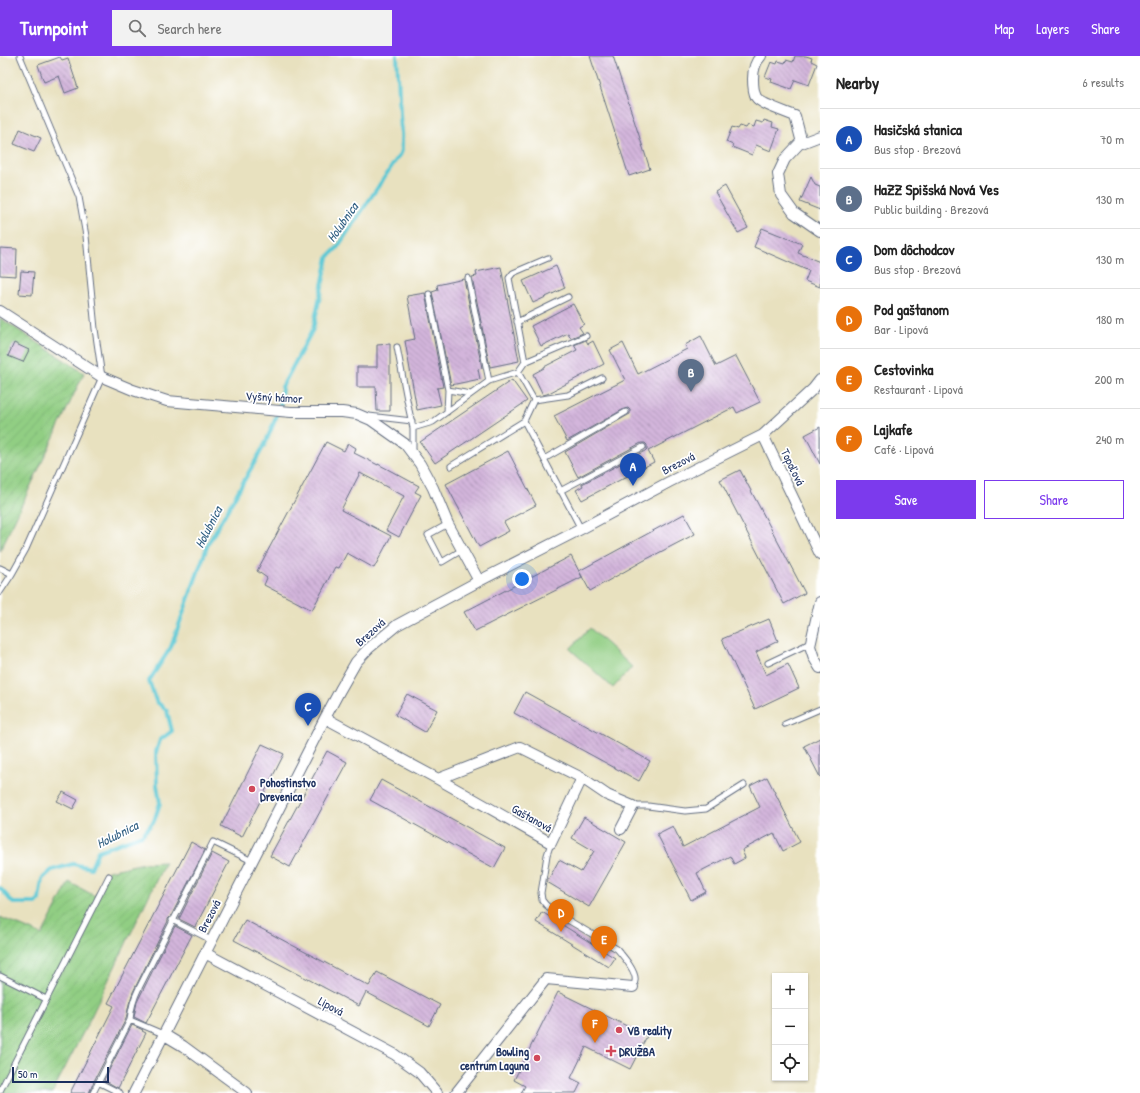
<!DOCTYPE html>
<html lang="en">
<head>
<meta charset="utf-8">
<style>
	:root { --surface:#fff; --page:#f2f2f2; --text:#222; --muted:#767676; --line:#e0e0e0; --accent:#7c3aed }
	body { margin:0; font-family:"Patrick Hand",sans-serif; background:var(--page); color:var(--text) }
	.controls { position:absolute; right:12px; bottom:12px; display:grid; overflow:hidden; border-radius:0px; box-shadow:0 1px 3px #0004 }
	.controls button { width:36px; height:36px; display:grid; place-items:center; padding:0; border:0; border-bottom:1px solid var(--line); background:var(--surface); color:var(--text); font:20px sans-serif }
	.scale { position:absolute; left:12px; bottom:10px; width:97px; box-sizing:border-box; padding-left:4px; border:2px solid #1b2f5e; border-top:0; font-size:11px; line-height:14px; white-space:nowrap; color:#1b2f5e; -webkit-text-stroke:3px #fff; paint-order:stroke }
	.you { position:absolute; left:522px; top:523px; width:14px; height:14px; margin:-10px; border:3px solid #fff; border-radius:50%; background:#1a73e8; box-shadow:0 0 0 6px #1a73e833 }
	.badge { display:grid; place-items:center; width:26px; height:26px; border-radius:50%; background:var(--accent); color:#fff; font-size:13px; font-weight:700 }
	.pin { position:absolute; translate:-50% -33px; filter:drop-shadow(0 1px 2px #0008) }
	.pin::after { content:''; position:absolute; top:21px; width:14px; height:12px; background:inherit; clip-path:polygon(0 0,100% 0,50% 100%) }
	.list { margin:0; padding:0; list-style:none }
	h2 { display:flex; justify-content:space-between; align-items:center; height:52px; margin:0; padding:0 16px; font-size:17px }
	h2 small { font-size:13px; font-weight:400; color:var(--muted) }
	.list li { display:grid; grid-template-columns:26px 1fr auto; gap:12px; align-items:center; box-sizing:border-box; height:60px; padding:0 16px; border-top:1px solid var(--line) }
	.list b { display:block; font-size:15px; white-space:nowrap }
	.list p { margin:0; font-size:13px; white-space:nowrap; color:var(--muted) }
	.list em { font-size:13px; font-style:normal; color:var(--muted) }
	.actions { display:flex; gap:8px; padding:12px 16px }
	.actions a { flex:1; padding:9px 0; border:1px solid var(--accent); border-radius:0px; text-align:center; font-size:14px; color:var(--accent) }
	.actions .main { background:var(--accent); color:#fff }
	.icon { flex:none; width:22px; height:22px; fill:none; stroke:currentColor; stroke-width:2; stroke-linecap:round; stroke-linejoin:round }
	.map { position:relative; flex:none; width:820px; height:1037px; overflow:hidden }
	header { display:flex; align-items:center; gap:24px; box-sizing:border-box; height:56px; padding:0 20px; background:var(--accent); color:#fff }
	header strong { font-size:19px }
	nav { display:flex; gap:22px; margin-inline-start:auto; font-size:14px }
	.search { width:280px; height:36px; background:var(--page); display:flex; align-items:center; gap:10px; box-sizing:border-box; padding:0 14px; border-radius:0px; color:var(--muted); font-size:15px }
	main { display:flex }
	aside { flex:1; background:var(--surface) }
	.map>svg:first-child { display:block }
	.garden { fill:url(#garden-furrows); stroke:#567e70 }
	.pitch { fill:#91ce83; stroke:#567e70 }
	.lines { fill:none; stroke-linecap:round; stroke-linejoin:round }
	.stream { stroke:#5cc8d4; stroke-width:4 }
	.building { fill:url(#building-back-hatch) }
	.lane-casing { stroke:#636d80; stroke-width:7 }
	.street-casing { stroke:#636d80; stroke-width:12 }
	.lane { stroke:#fff; stroke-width:5 }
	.street { stroke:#fff; stroke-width:10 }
	.poi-dot { fill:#d1495b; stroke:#fff; stroke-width:1.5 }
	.labels { text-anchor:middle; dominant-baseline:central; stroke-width:3.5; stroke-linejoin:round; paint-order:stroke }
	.street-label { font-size:12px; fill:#1b2f5e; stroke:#fff }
	.poi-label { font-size:12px; font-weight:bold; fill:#1b2f5e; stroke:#fff; text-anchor:start }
	.water-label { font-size:13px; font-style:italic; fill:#2e5d81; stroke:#fff }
</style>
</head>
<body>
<header>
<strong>Turnpoint</strong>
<div class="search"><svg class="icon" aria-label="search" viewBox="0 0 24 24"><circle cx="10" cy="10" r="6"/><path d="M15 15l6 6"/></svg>Search here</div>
<nav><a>Map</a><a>Layers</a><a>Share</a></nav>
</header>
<main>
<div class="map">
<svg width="820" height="1037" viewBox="0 0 820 1037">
	<defs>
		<pattern id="garden-furrows" width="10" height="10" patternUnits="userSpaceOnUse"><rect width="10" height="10" fill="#91ce83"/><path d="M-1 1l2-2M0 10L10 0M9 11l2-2" fill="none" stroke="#7cb174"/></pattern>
		<pattern id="building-back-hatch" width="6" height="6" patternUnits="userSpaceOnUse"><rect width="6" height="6" fill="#d3b5db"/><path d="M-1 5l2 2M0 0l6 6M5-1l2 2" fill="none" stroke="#aa94b5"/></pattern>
	</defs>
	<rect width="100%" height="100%" fill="#fff"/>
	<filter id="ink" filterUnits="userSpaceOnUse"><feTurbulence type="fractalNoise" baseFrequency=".025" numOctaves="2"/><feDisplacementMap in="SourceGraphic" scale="8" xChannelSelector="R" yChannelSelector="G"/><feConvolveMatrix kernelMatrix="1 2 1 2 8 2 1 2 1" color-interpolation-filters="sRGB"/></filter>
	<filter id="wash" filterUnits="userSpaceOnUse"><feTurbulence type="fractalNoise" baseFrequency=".012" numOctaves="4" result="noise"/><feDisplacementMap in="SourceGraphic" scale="16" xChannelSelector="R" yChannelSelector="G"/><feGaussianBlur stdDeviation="0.9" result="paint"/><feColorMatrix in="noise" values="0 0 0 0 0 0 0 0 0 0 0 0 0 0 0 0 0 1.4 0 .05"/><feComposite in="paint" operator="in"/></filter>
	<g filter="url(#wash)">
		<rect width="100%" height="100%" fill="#e8e1bf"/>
		<!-- garden -->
		<path class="garden" d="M0 262 84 317 0 495Z
			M165 806 88 967 52 1037H0V861L42 879 69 826 95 840 108 815 144 807Z"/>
		<!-- pitch -->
		<path class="pitch" d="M590 572 632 611 613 632 570 593Z"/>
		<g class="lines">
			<!-- stream -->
			<path class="stream" d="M0 832 13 847H36L39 844 42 823 52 814 73 808 91 812 98 795 142 779 154 765 160 747 157 729 156 696 160 684 172 675 167 655 156 645 149 625 171 591 208 488 265 388 280 352 282 331 313 273 328 201 337 192 402 95 397 0"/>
		</g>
		<g id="blocks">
			<!-- building -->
			<path class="building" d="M590 0H613L650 113 629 120Z
				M795 0H806L812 2 811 5 817 8 809 29 795 24 791 33 771 26 772 23 765 21 771 6 777 8 778 5 785 7 786 4 793 6Z
				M60 1 62 4 68 2 78 32 65 37 59 20 44 26 38 9Z
				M764 64 773 67 772 71 779 73 771 95 756 89 752 99 732 91 733 89 726 86 732 71 738 73 740 70 746 72 748 69 754 71 756 65 763 67Z
				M20 73 41 82 34 96 14 88Z
				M811 121 815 129 820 131V154L800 146Z
				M725 130 748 172 738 177 715 136Z
				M762 172 802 188 798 197 820 206V231L805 225 809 215 754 191Z
				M0 192 17 193 16 220 0 219Z
				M556 210 565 232 533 247 523 225Z
				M501 211 519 305 490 311 472 221 477 220 476 216Z
				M21 215 34 216 32 239 19 238Z
				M464 223 482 312 478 313 480 323 451 329 432 236 438 234 437 229Z
				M425 237 443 331 437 332 441 349 417 354 405 285 415 283 407 240Z
				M573 248 584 268 579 271 583 277 571 282 568 277 541 290 531 270Z
				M701 280 716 310 736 300 760 346 737 357 734 351 648 395 654 406 582 444 576 434 583 430 582 428 645 395 647 393V389L645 387H641L578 421 565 396 628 359 630 358V354L628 352 624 353 567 385 554 360 625 324 610 294 623 287 638 318 687 293 685 289Z
				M586 284 588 288 593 285 604 308 547 338 543 339 533 318 544 312V311L577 294 574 289Z
				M14 287 29 294 23 306 8 300Z
				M390 288V355H377L376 331H357V311H377V289Z
				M512 324 527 345 435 407 420 386Z
				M820 371V408L805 379Z
				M326 386 344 395 348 387 356 392 354 397 378 409V408L419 430 415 436 421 439 399 481 386 474 404 440 360 417 341 454 391 480 374 512 347 497 339 512 335 511 312 554 264 529 267 522 257 515Z
				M508 395 536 449 504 466 509 475 479 491 446 428Z
				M740 414 805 537 784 548 720 424Z
				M684 458 695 478 643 505 590 535 579 515Z
				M571 500 582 521 475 575 464 556Z
				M769 563 778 585 756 596 766 619 788 608 799 632 755 653 722 583Z
				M525 636 650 705 639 725 514 657Z
				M407 638 437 654 425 676 395 659Z
				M820 682V721L804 690Z
				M262 688 284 698 242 781 221 770Z
				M327 695 347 706 290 811 270 800Z
				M767 721 800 786 783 795 774 777 742 794 745 802 734 808 730 800 697 817 706 836 691 844 657 778 673 770 683 791 760 751 750 730Z
				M381 724 505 792 494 812 370 744Z
				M63 736 78 744 73 753 57 745Z
				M584 761 626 786 589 851 547 826 559 804 581 816 594 795 572 782Z
				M191 786 205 794 171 860 168 863V865L133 936 129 948 126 963 94 1025 89 1037H70L114 950 108 947Z
				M212 797 229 806 195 871 179 863Z
				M542 856 615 902 609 911 536 866Z
				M245 864 369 930 377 916 440 949 429 970 366 936 359 950 234 884Z
				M175 870 192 879 146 967 134 961 137 946Z
				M558 936 647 980 630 1013 586 991 571 1022 581 1027 576 1037H521L525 1030 514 1024Z
				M132 969 143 974 142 975 146 977 118 1032 104 1024Z"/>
		</g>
	</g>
	<g filter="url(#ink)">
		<use href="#blocks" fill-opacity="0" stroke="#636d80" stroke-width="1"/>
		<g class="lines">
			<defs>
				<path id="lane" d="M468 222 489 325
					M429 238 448 334 471 338
					M517 266 568 241
					M397 291 409 354 413 372
					M525 306 509 222 513 217 548 202
					M518 316 534 344
					M447 356 448 334
					M369 360 412 365
					M524 365 534 344 568 339 602 322
					M413 398V372L433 366 489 325 518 316 525 306 586 280
					M544 403 626 356
					M451 410 524 365 581 473
					M560 435 643 391
					M448 468 428 479 442 506 462 494
					M0 512 12 518
					M0 536 12 518 26 493 102 321 95 273 86 180 79 141 20 0
					M768 607 806 589 810 590
					M785 668 820 653
					M633 750H648L685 755 706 753 744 729
					M551 787 547 799 541 837 542 844 546 849 556 857 617 893C623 900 637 916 635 925 635 927 634 929 633 931
					M172 864 211 884
					M0 920 46 943
					M163 978 130 964C131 953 133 944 138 934L213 786 252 805
					M98 1026 120 1037
					M0 1035 109 820
					M93 1037 130 964"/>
				<path id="street" d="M761 0C755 6 753 14 753 23 753 29 753 35 756 41 760 48 786 56 795 60L802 87
					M820 80 799 88 785 103 778 118 781 139 794 157 820 175
					M0 255 102 321 133 334 167 345 291 356H342L357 358 371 364 405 388 420 408 433 432 448 468 479 525
					M763 379 820 498
					M820 546 810 590 814 602 820 612
					M325 662 438 723 551 787 582 722 520 691 438 723
					M582 722 607 739 633 750 621 773
					M205 897 394 998 419 1016 437 1037
					M163 978 183 990 247 1037
					M134 1037 325 662 340 634 356 606 368 593 397 569 479 525 581 473 669 426 763 379 813 333 820 324
					M456 1037 546 923 633 931"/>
			</defs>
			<!-- lane casing -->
			<use href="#lane" class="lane-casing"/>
			<!-- street casing -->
			<use href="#street" class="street-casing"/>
			<!-- lane -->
			<use href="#lane" class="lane"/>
			<!-- street -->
			<use href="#street" class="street"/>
		</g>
	</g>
	<!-- markers -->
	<g class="poi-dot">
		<circle cx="252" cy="733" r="4"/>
		<circle cx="619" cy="974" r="4"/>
		<path d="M609 989h4v4h4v4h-4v4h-4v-4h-4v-4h4z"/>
		<circle cx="537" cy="1002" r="4"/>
	</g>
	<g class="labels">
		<!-- street labels -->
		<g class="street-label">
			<text transform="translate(274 341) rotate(3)">Vyšný hámor</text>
			<text transform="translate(678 407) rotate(-27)">Brezová</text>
			<text transform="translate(793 411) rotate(64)">Topoľová</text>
			<text transform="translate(370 576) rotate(-42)">Brezová</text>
			<text transform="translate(532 762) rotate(29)">Gaštanová</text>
			<text transform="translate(209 860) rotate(-63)">Brezová</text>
			<text transform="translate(331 950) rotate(28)">Lipová</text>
		</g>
		<!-- poi labels -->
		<g class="poi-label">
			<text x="260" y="726">Pohostinstvo<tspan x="260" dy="14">Drevenica</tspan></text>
			<text x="627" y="974">VB reality</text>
			<text x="529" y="995" text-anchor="end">Bowling<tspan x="529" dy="14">centrum Laguna</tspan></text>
			<text x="619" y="995">DRUŽBA</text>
		</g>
		<!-- water labels -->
		<g class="water-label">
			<text transform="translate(342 166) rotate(-55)">Holubnica</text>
			<text transform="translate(208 471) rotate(-63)">Holubnica</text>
			<text transform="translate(117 778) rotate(-27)">Holubnica</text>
		</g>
	</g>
</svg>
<div class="controls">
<button>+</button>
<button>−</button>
<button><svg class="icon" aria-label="locate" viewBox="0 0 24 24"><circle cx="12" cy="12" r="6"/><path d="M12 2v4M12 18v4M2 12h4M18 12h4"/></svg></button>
</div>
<div class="scale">50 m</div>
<div class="you"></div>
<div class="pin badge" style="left:633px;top:430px;background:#1a4fb4">A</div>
<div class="pin badge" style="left:691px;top:336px;background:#5c6f8a">B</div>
<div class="pin badge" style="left:308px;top:670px;background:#1a4fb4">C</div>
<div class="pin badge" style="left:561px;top:876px;background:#e8710a">D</div>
<div class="pin badge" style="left:604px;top:903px;background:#e8710a">E</div>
<div class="pin badge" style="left:595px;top:987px;background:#e8710a">F</div>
</div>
<aside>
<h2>Nearby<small>6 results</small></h2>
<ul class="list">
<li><span class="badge" style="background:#1a4fb4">A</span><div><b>Hasičská stanica</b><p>Bus stop · Brezová</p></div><em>70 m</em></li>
<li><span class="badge" style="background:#5c6f8a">B</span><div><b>HaZZ Spišská Nová Ves</b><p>Public building · Brezová</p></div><em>130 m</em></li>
<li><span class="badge" style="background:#1a4fb4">C</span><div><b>Dom dôchodcov</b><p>Bus stop · Brezová</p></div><em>130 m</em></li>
<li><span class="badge" style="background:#e8710a">D</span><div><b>Pod gaštanom</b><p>Bar · Lipová</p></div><em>180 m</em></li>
<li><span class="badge" style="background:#e8710a">E</span><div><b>Cestovinka</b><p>Restaurant · Lipová</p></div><em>200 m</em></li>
<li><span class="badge" style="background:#e8710a">F</span><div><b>Lajkafe</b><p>Café · Lipová</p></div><em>240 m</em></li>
</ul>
<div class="actions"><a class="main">Save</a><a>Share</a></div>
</aside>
</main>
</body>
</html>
